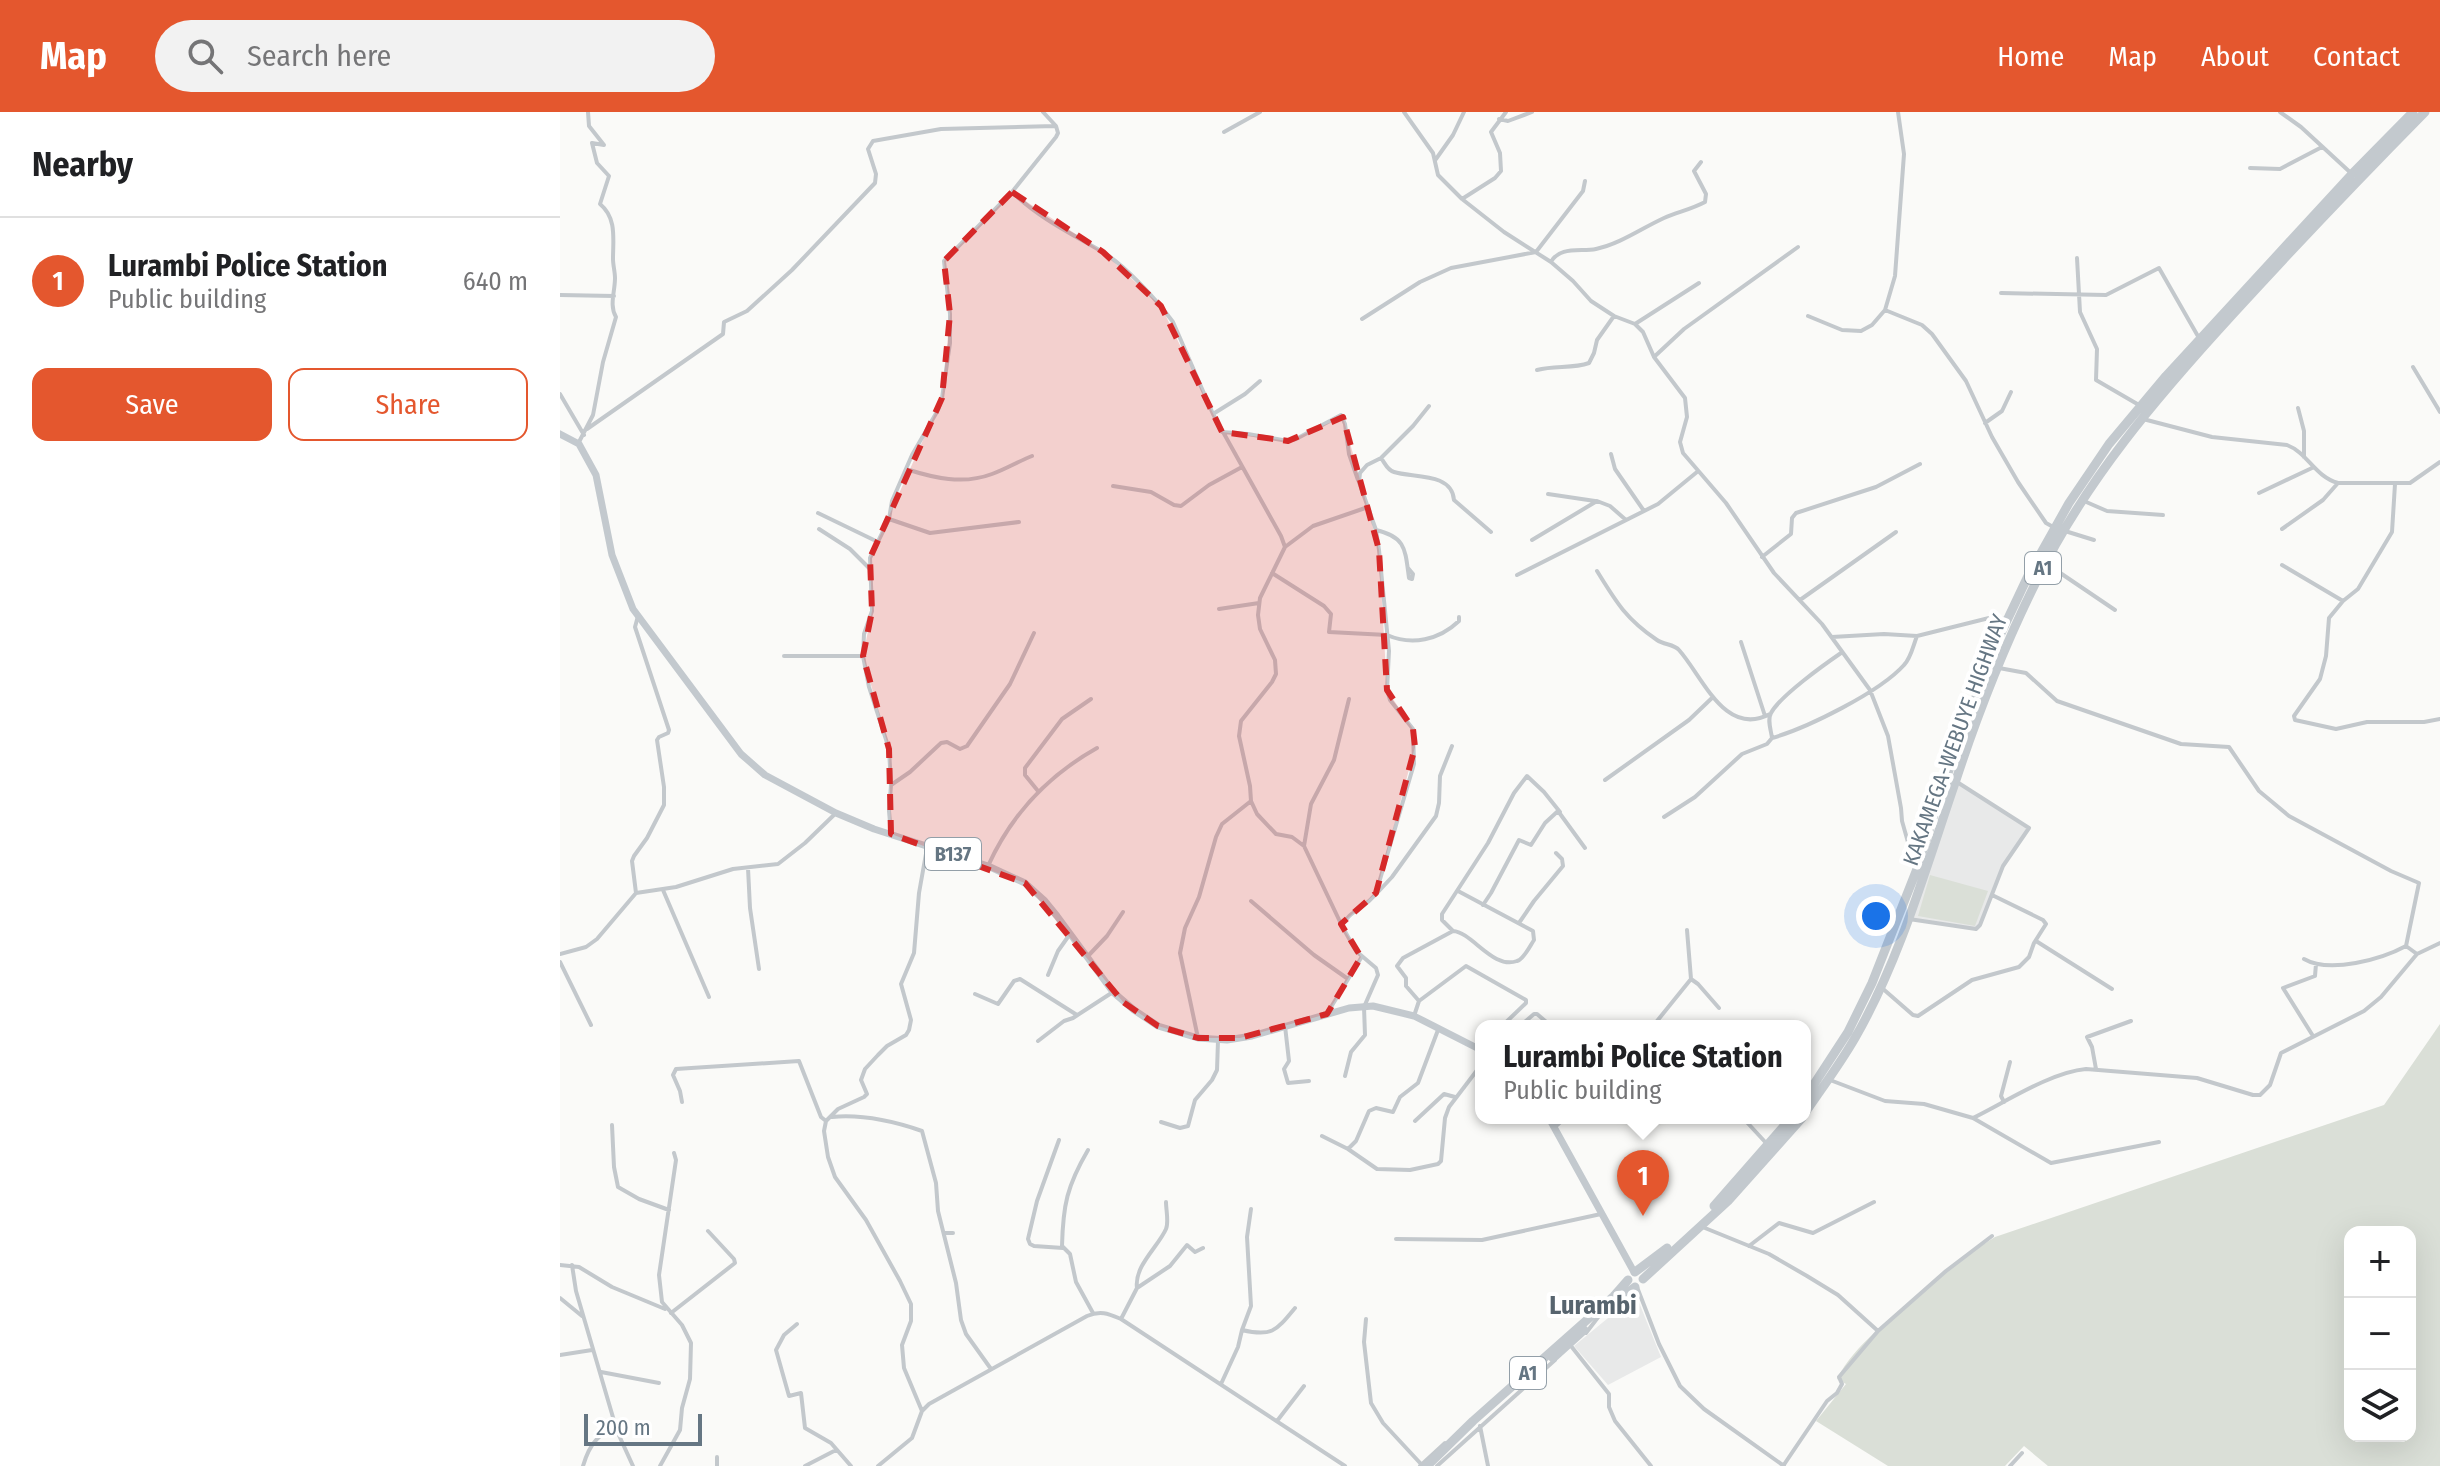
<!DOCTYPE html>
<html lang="en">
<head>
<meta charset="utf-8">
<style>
	:root { --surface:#fff; --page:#f2f2f2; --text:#202124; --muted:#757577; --line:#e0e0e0; --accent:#e4572e }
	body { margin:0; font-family:"Fira Sans Condensed",sans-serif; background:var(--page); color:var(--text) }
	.controls { position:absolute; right:24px; bottom:24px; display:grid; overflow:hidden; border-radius:16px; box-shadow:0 8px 32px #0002 }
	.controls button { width:72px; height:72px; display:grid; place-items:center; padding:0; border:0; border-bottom:2px solid var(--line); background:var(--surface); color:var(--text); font:40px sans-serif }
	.scale { position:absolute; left:24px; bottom:20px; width:118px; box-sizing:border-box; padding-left:8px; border:4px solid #657683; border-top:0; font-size:22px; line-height:28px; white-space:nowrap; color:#657683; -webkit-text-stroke:6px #fff; paint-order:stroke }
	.you { position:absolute; left:1316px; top:804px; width:28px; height:28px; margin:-20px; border:6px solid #fff; border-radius:50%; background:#1a73e8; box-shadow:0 0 0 12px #1a73e833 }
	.badge { display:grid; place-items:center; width:52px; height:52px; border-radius:50%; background:var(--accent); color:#fff; font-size:26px; font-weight:700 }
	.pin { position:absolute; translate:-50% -66px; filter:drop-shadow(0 2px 4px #0008) }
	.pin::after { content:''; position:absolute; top:42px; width:28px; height:24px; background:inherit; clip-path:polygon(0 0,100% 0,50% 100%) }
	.popup { position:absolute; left:915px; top:908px; width:336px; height:104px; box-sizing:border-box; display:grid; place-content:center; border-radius:16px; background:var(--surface); filter:drop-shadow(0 2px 6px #0005); font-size:26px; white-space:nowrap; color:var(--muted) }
	.popup b { font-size:30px; color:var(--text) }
	.popup::after { content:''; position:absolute; left:50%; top:100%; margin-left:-16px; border:16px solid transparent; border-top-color:var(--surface) }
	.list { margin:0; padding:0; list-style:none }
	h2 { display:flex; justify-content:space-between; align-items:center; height:104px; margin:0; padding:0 32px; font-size:34px }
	h2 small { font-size:26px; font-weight:400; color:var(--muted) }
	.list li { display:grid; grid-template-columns:52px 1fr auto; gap:24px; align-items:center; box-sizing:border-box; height:128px; padding:0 32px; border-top:2px solid var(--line) }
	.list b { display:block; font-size:30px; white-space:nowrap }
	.list p { margin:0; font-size:26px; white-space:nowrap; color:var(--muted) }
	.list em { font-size:26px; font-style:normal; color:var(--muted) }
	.actions { display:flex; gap:16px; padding:24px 32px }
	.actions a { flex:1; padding:18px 0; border:2px solid var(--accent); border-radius:16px; text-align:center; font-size:28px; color:var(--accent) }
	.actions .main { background:var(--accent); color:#fff }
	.icon { flex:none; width:44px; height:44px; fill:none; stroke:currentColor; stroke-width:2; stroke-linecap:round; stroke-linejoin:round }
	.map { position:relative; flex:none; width:1880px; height:1354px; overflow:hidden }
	header { display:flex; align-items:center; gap:48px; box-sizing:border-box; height:112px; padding:0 40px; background:var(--accent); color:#fff }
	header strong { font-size:38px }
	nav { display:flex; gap:44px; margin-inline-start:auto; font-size:28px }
	.search { width:560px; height:72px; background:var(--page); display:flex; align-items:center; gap:20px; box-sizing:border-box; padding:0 28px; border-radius:44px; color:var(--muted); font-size:30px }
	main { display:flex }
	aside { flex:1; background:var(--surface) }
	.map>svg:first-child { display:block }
	.built { fill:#e8e9e9 }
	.green { fill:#dadfd7; fill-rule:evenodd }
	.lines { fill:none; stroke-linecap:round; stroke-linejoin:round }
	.street { stroke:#c3c8cc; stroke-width:4 }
	.primary { stroke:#c3c9ce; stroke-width:7 }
	.highway { stroke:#c3c9ce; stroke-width:9 }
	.marked { fill:#d62828; fill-opacity:0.2; stroke:#d62828; stroke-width:6; stroke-dasharray:16 10; stroke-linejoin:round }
	.labels { text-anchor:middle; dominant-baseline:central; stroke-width:8; stroke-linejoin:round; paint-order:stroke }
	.shield { fill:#fff; stroke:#939fa8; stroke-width:2 }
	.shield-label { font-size:20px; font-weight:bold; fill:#657683 }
	.street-label { font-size:22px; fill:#657683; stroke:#fff }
	.quarter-label { font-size:26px; font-weight:bold; fill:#57646e; stroke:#fff }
</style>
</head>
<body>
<header>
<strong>Map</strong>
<div class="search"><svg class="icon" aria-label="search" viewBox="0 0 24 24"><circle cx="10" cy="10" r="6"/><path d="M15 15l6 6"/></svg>Search here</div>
<nav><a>Home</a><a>Map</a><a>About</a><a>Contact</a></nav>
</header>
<main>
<aside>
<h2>Nearby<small></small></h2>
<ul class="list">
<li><span class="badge">1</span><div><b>Lurambi Police Station</b><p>Public building</p></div><em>640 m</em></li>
</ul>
<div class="actions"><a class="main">Save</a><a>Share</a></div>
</aside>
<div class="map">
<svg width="1880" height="1354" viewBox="0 0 1880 1354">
	<rect width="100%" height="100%" fill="#fafaf8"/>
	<!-- built -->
	<path class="built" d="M1396 669 1468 716 1443 754 1418 814 1416 816 1348 807Z
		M1076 1183 1101 1245 1048 1273 1014 1234Z"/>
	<!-- green -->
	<path class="green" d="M1370 763 1428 779 1415 814 1358 804Z
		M1880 912V1354H1488L1464 1334 1445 1354H1328L1256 1309 1286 1272 1277 1267C1295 1232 1331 1207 1361 1182 1385 1162 1408 1141 1435 1125L1824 993ZM1790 1120H1850V1324H1790Z"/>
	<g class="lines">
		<!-- street -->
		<path class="street" d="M844 0 873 41 878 63 902 87 944 120 991 150 1013 169 1031 189 1054 204 1075 212 1083 220 1094 245 1125 286 1127 305 1120 330 1123 341 1166 391 1214 461 1262 512 1310 578 1328 624 1341 696 1342 709 1355 755
			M1720 0 1741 15 1792 62
			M939 7 948 9 972 0
			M664 20 700 0
			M876 47 893 23 904 0
			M1690 56 1720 57 1762 35
			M452 80C479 106 510 121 541 139 564 152 597 188 613 210L653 302 721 424 725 435 700 486 698 503 700 517 715 548 716 562 712 570 681 609 679 624 690 674 691 689 697 702 716 722 732 725 744 734 782 814
			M902 87 935 66 941 59 940 41 931 20 946 0
			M1517 146 1520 200 1537 237 1536 268 1579 293
			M991 150C999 134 1021 140 1036 137 1060 132 1082 116 1104 106 1118 100 1132 97 1145 90L1146 82 1134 59 1141 50
			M1441 181 1546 183 1599 156 1639 226
			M0 183 54 184
			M1325 198 1362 213 1372 222 1406 269 1432 325 1458 370 1486 411 1495 416
			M1248 204 1282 218 1301 219 1312 213 1325 198 1335 164 1344 42 1338 0
			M802 207 860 170 891 156 976 140 1023 79 1025 69
			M1075 212 1139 171
			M1094 245 1124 217 1238 135
			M1853 255 1880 300
			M977 258C995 253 1012 257 1029 251L1034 241 1037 228 1054 204
			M0 282 24 323
			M1738 296 1744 319V345
			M653 302 685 282 700 269
			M1583 307 1652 325 1727 333C1748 341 1754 364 1778 371H1850L1880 350
			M1425 311 1442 299 1451 280
			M27 317 163 222 164 210 187 199 232 158 315 71 316 62 308 37 313 29 381 17 495 14
			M662 320 688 322 728 329 736 327 781 303 785 312 789 342 798 368
			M19 330 33 303 43 250 56 205C49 193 55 180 55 166 55 160 53 153 53 147 53 127 57 106 40 92L49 64 37 51 32 31 44 33 29 14 28 0
			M1051 342 1055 357 1084 399
			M821 346C825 351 827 358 834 360 852 366 892 360 894 388L931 420
			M346 357C374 366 403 373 432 362 446 357 459 349 472 344
			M1835 372 1832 420 1798 477 1783 489 1769 506 1766 544 1760 567 1734 604 1735 608 1776 617 1807 610H1864L1880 607
			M553 374 591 380 614 393 621 394 649 373 682 355
			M1699 381 1752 356
			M988 382 1035 389
			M1524 389 1547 399 1603 403
			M258 401 318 430
			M329 407 370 421 459 410
			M259 417 290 437 309 456
			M1722 417 1763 388 1778 371
			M816 418C846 425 845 437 849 466L852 467 853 462 848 456
			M1505 419 1534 428
			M972 428 1037 389 1050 394 1066 408
			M725 435 753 414 808 395
			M1202 445 1231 422 1232 406 1236 401 1316 375 1360 352
			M1487 452 1555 498
			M1722 453 1783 489
			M1037 459C1056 490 1066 507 1097 528 1104 533 1114 532 1119 538 1143 565 1165 626 1210 602
			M712 461 764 494 771 502 769 520 827 523C852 534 879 528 899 509V505
			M957 463 1098 392 1137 360
			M1240 488 1336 420
			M659 497 699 491
			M1272 525 1324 522 1357 524 1429 506 1446 507
			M1181 530 1205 604
			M224 544H303
			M1439 556 1466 561 1497 589 1621 632 1669 635 1699 679 1729 704 1831 759 1859 771 1846 834 1857 842
			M1212 626C1247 616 1320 580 1344 553 1351 546 1353 534 1357 524
			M1045 668 1129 608 1153 585
			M331 673 350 660 381 631 387 630 400 637 407 634 450 572 474 521
			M478 679 465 663V656L502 607 531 587
			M1104 705 1135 685 1182 642 1207 632 1212 626C1211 618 1207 608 1211 601 1220 584 1265 552 1281 541
			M331 721 329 699 331 673 329 637 309 575 303 544 304 522 312 499 310 446 329 407 332 389 352 343 378 298 382 286 390 231V202L384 149 452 80 496 25 498 21 496 14 483 0
			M744 734 751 692 774 648 789 587
			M428 754C451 703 489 663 537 636
			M188 756 190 796 199 857
			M103 778 149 885
			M818 780 832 765 876 704 879 691 880 664 892 634
			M76 781 72 749 74 744 87 726 104 693V675L97 628 99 625 108 621 109 618 75 515 78 504
			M691 789 754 843 788 867
			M923 793 931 781 959 728 971 733 985 711 998 699 1025 736
			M1349 807 1416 817 1420 813 1443 754 1469 716 1397 670
			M959 811 974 789 1003 754 1002 747 996 741
			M1127 818 1131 867 1138 872 1159 896
			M893 819 882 808V802L928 731 954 681 967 664 984 680 1000 700
			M1476 829 1552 877
			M0 842 26 835 37 827 76 781 116 775 173 757 218 752 245 731 276 701
			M528 844 547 824 563 800
			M1744 847C1770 862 1822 847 1846 834
			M0 850 31 913
			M488 863 498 839 510 822
			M1322 876 1353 903 1358 904 1412 868 1459 855 1469 845 1474 831 1486 812 1483 808 1432 783
			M415 882 438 892 454 869 460 867 517 903
			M859 889 846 874V866L837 854 843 846 893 819C912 820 933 858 957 849 964 847 970 834 974 828L973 819 898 779
			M768 900 801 846
			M854 904 859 889 906 854 966 888V891L942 914
			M725 914 729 949 724 957 728 971 749 969
			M960 914 974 902H977L991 914
			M1093 914 1131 867
			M1753 924 1723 876 1755 864 1756 852
			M638 926 620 841 625 816 639 785 656 725 662 712 691 689
			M478 929 504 909 513 906 553 880
			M1536 957 1532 935 1527 925 1571 909
			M785 964 791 940 805 923 804 895 818 863 816 856 796 839 782 814C789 798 807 796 816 781L854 652 853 617 830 588 827 578 829 539 819 438 816 418 799 370 800 361 807 353 821 346 853 314 869 294
			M1270 968 1325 989 1364 992 1413 1006 1491 1051 1599 1030
			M122 990 120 979 113 963 116 957 239 949 261 1005 266 1009
			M1444 990 1441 984 1450 950
			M272 1005C303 1002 333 1009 362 1019L376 1071 378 1099 396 1171 401 1208 406 1222 431 1257
			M1183 1006 1207 1032
			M1413 1006C1444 991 1491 960 1526 957L1637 966 1693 983H1700L1710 973 1721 941 1804 899 1821 885 1857 842 1880 831
			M855 1009 884 982 895 985
			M601 1010 620 1016 628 1014 635 988 652 968 657 958 658 929
			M52 1013 54 1055 58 1075 79 1087 109 1098
			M995 1015 1005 1006
			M762 1024 788 1037 796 1029 809 999 816 996 833 1000 840 985 858 971 878 918
			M499 1028 477 1089 468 1127 470 1132 474 1134 503 1136
			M788 1037 817 1057 850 1058 878 1052 881 1049 885 1006 889 995 921 953
			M528 1038C507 1074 503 1093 502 1134L510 1142 516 1170 533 1201
			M1140 1114 1209 1142 1247 1164 1278 1183 1318 1219 1386 1159 1432 1124
			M384 1121H393
			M836 1127 922 1128 1041 1102
			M1189 1134 1219 1111 1253 1121 1314 1090
			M0 1153 19 1155 52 1175 105 1197
			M12 1153 16 1179 57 1319 73 1354
			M1077 1175 1099 1232 1120 1274 1144 1297 1224 1354
			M577 1176C574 1154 598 1135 606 1117 609 1110 606 1098 606 1090
			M0 1186 22 1204
			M111 1201 175 1151 174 1147 148 1119
			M561 1207 577 1176 610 1154 627 1133 635 1140 643 1136
			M806 1207 804 1230 811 1291 823 1311 862 1353
			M237 1212 224 1223 216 1238 229 1284 241 1281 245 1316 271 1331 291 1354
			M682 1218 691 1194 687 1125 691 1097
			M1026 1221 1039 1204
			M1011 1234 1049 1282V1295L1055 1309 1091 1354
			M0 1243 32 1238
			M41 1260 99 1271
			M661 1272 678 1235 682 1218C712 1225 716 1219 735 1196
			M362 1299 344 1256 342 1233 351 1209V1192L340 1169 306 1108 275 1065 268 1045 264 1019 266 1009 278 997 304 985 307 982 301 968 305 957 318 943 327 934 346 923 349 918 351 908 341 872 354 841 359 781 367 736
			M717 1309 744 1274
			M920 1314 928 1354
			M157 1345V1354
			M23 1354C28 1337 38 1318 57 1319
			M100 1354 120 1318 122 1296 130 1267 131 1231 122 1213 102 1190 99 1163 116 1048 114 1041
			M245 1354 276 1338
			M318 1354 352 1326 362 1299 369 1292 527 1204C541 1198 549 1202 561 1207L785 1354
			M860 1354 885 1331
			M877 1354 995 1248
			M1223 1354 1267 1289 1277 1281 1282 1272 1279 1265 1318 1219
			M1450 1354 1462 1341"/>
		<!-- primary -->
		<path class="primary" d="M0 322 19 332 36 363 52 443 73 497 181 642 205 663 276 701 314 717 428 754 465 771 484 788 497 804 553 880 574 898 598 914 638 926 667 928 692 924 789 896 813 894 854 904 921 938
			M989 1006 1074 1160"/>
		<!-- highway -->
		<path class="highway" d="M1245 986 1288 920 1312 871 1357 757 1382 677 1434 536 1468 464 1509 391 1549 332 1606 264 1792 62 1853 0
			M1245 1001C1262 976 1280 952 1295 926 1340 848 1367 752 1396 668 1418 601 1444 535 1475 472 1524 370 1597 285 1674 201 1736 133 1800 66 1865 0
			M1154 1094 1231 1006
			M1075 1160 1107 1136
			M1083 1167 1168 1089 1242 1006
			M1050 1195 1075 1175
			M993 1246 1024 1218
			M867 1354 913 1309 1054 1184 1068 1168"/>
	</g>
	<!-- marked area -->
	<path class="marked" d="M452 80 543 140 601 194 662 320 728 329 783 305 819 438 827 578 853 617 855 635 816 781 781 812 801 845 767 902 680 926H638L598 914 563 890 465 771 331 722 329 637 303 544 312 499 310 446 382 286 390 202 384 149Z"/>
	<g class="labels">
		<!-- shield labels -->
		<g class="shield">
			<rect x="1465" y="440" width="36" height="32" rx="6"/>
			<rect x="365" y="726" width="56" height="32" rx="6"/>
			<rect x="950" y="1245" width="36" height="32" rx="6"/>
		</g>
		<g class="shield-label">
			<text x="1483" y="456">A1</text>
			<text x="393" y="742">B137</text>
			<text x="968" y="1261">A1</text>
		</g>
		<!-- street labels -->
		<g class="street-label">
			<text transform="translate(1395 628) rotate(-70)">KAKAMEGA-WEBUYE HIGHWAY</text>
		</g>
		<!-- quarter labels -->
		<g class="quarter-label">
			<text x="1033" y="1193">Lurambi</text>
		</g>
	</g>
</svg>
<div class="controls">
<button>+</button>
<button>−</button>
<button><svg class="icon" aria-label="layers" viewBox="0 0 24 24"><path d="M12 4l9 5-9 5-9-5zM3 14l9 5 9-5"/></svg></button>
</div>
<div class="scale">200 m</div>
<div class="you"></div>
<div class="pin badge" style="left:1083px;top:1104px">1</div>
<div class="popup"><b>Lurambi Police Station</b>Public building</div>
</div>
</main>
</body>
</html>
